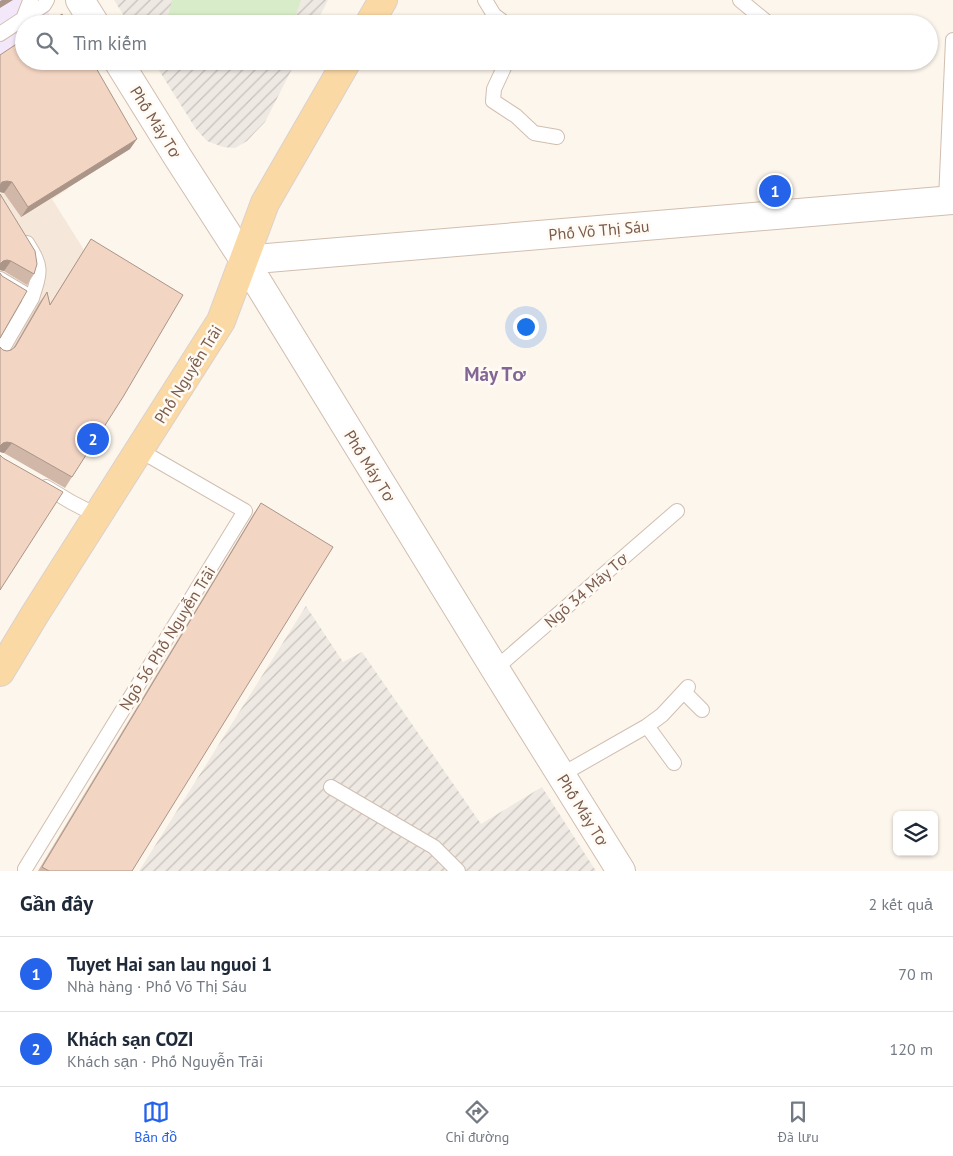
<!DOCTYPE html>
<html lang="vi">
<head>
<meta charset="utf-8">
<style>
	:root { --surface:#fff; --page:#f2f2f3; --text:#1f2937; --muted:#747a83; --line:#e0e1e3; --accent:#2563eb }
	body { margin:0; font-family:"PT Sans",sans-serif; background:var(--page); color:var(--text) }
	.controls { position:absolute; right:15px; bottom:15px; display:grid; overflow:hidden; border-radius:8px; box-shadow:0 1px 4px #0004 }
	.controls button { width:45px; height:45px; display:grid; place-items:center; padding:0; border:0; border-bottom:1px solid var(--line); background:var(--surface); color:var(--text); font:25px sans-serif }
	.you { position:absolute; left:525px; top:326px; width:18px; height:18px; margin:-12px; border:4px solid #fff; border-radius:50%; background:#1a73e8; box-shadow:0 0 0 8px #1a73e833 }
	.badge { display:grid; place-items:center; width:32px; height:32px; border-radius:50%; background:var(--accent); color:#fff; font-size:16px; font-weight:700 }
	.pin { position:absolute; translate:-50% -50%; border:2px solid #fff; box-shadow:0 1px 5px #0006 }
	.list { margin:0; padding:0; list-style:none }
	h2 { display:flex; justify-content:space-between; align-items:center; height:65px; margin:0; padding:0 20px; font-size:21px }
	h2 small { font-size:16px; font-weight:400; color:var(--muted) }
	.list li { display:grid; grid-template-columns:32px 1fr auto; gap:15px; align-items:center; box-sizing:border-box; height:75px; padding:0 20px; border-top:1px solid var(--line) }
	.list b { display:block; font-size:19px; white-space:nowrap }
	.list p { margin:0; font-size:16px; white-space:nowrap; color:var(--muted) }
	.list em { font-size:16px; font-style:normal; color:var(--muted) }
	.icon { flex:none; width:28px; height:28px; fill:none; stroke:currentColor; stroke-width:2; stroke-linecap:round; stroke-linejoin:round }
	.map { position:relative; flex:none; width:953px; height:871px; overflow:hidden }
	.search { position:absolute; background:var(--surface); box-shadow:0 1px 4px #0004; left:15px; right:15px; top:15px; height:55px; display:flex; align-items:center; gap:12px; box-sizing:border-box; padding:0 18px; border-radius:28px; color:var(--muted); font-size:19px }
	.sheet { height:215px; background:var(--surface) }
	nav { display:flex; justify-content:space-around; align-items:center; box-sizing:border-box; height:70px; border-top:1px solid var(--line); background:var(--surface); font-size:14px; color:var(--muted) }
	nav a { display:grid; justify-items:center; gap:2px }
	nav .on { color:var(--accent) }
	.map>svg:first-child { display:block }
	.residential { fill:#f5e8da }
	.industrial { fill:url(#industrial-furrows) }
	.education { fill:#f3e8fa }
	.grass { fill:#d8ecc9 }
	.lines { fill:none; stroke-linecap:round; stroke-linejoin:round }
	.service-casing { stroke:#d1beb0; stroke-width:16 }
	.tertiary-casing { stroke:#d1beb0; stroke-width:30 }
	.primary-casing { stroke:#dad1cd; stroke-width:30 }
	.service { stroke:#fff; stroke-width:14 }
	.tertiary { stroke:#fff; stroke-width:28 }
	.primary { stroke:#fbd9a5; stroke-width:28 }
	.wall { fill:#d1b7a8 }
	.shaded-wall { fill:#aa9588 }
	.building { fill:#f3d5c3; stroke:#aa9588 }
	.labels { text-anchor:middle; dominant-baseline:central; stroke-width:5; stroke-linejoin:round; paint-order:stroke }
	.street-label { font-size:16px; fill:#7a5c4d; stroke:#fffaf3 }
	.quarter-label { font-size:19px; font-weight:bold; fill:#846695; stroke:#fffaf3 }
</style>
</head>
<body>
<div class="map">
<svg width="953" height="871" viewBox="0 0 953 871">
	<defs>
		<pattern id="industrial-furrows" width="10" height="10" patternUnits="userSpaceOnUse" patternTransform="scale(1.25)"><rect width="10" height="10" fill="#efe9e4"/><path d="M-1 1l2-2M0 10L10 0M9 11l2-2" fill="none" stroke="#c7c0bb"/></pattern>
	</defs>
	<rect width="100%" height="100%" fill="#fdf6ec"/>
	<!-- residential -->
	<path class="residential" d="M0 71 68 189 52 199 84 250 0 385Z"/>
	<!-- industrial -->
	<path class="industrial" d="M114 0H328L316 24H129Z
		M153 61H296L265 122 247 141 235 148 223 147 207 141 196 129Z
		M306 606 343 662 362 652 481 824 542 787 596 871H139Z"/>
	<!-- education -->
	<path class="education" d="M0 0H41L55 24H24V45L0 60Z"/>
	<!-- grass -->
	<path class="grass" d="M172 0H301L293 24H166Z"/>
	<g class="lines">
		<defs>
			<path id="service" d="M485 0 494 15 506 24
				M740 0 769 24
				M23 19 30 1 31 0
				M0 34 44 5 47 0
				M507 61 494 89 493 101 516 116 534 133 557 137
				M946 200 953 40
				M27 243C42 267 41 270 32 298
				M0 279 32 298 0 353
				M46 487 71 502 98 516
				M495 669 677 511
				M684 692 702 710
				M647 726 674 763
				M561 775 647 726 662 715 688 687
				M331 787 434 847 458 871
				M25 869 245 511 139 450"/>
			<path id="tertiary" d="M80 0 95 24
				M118 61 177 156 244 260 495 669 621 871
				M244 260 953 200"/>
			<path id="primary" d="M369 24 383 0
				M0 672 35 614 221 321 265 203 347 61"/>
		</defs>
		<!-- service casing -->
		<use href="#service" class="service-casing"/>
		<!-- tertiary casing -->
		<use href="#tertiary" class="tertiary-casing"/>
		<!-- primary casing -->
		<use href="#primary" class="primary-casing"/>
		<!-- service -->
		<use href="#service" class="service"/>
		<!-- tertiary -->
		<use href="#tertiary" class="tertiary"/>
		<!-- primary -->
		<use href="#primary" class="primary"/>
	</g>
	<!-- wall -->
	<path class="wall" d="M0 55 130 149 21 217 4 193 0 192Z
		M0 194 34 274 27 285 4 271 0 270Z
		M91 239 72 477 65 488 4 453 0 452V347L3 350 7 351 12 350 39 303 47 292 50 304Z
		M261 503 132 871H38L254 513Z"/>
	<!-- shaded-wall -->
	<path class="shaded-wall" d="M2 0H13L0 8V1Z
		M137 139 130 149 21 217 28 207Z
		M7 181 12 182 4 193 0 192V185L2 182Z
		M7 260 11 261 4 271 0 270V264L3 261Z
		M7 442 12 443 4 453 0 452V446L3 443Z"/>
	<!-- building -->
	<path class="building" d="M62 14 68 24H48Z
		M24 39V61H92L137 139 28 207 12 182 7 181 2 182 0 185V55Z
		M0 194 35 251 37 264 34 274 11 261 7 260 3 261 0 264Z
		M91 239 183 295 123 397 72 477 12 443 7 442 3 443 0 446V347L3 350 7 351 11 350 15 347 47 292 50 305Z
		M0 273 2 276 27 291 0 338Z
		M0 455 3 458 63 492 0 590Z
		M261 503 333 547 132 871H49L42 867Z"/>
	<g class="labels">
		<!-- street labels -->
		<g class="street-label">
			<text transform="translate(156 122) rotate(58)">Phố Máy Tơ</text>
			<text transform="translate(599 230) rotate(-5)">Phố Võ Thị Sáu</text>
			<text transform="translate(188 374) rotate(-58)">Phố Nguyễn Trãi</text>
			<text transform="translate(370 466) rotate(58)">Phố Máy Tơ</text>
			<text transform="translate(586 590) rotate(-41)">Ngõ 34 Máy Tơ</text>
			<text transform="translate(167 638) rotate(-58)">Ngõ 56 Phố Nguyễn Trãi</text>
			<text transform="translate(583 810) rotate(58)">Phố Máy Tơ</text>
		</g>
		<!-- quarter labels -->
		<g class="quarter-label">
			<text x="495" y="374">Máy Tơ</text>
		</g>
	</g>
</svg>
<div class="controls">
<button><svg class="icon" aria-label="layers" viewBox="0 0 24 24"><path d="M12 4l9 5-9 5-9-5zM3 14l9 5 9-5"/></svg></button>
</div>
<div class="you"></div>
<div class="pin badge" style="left:775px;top:191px">1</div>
<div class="pin badge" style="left:93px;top:439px">2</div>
<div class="search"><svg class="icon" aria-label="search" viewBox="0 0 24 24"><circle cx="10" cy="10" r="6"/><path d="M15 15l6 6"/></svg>Tìm kiếm</div>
</div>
<section class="sheet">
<h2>Gần đây<small>2 kết quả</small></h2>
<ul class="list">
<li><span class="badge">1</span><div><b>Tuyet Hai san lau nguoi 1</b><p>Nhà hàng · Phố Võ Thị Sáu</p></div><em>70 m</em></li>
<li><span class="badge">2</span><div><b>Khách sạn COZI</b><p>Khách sạn · Phố Nguyễn Trãi</p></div><em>120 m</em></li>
</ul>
</section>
<nav>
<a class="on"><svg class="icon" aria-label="map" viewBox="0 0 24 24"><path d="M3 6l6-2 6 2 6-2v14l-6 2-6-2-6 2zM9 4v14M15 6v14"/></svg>Bản đồ</a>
<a><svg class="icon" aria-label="directions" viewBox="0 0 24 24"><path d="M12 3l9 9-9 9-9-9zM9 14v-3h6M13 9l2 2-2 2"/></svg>Chỉ đường</a>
<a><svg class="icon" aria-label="saved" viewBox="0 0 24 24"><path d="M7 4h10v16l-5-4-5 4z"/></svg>Đã lưu</a>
</nav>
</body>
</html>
